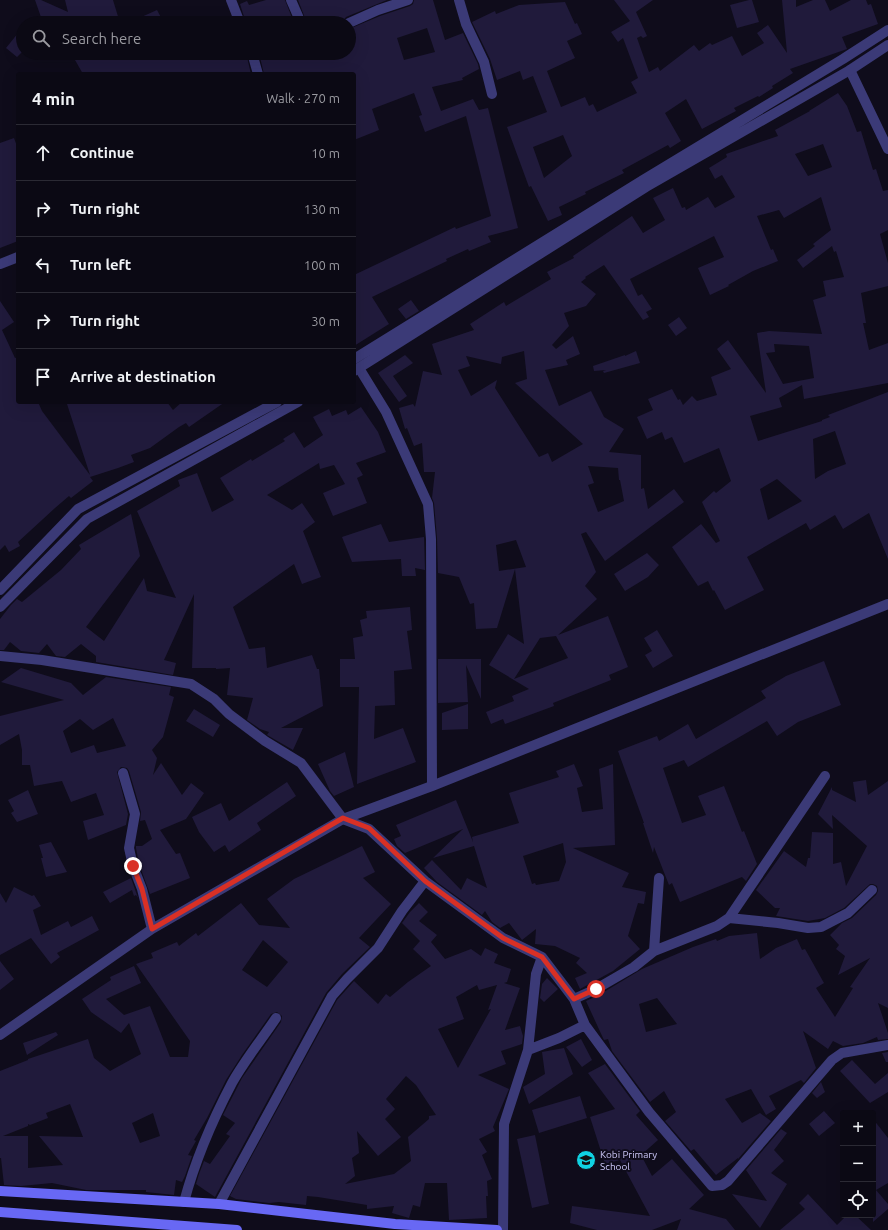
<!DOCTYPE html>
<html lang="en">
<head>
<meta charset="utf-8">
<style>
	:root { --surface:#0b0914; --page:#14121d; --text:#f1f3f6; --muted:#9a9aa0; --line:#2b2a34 }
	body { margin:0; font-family:Ubuntu,sans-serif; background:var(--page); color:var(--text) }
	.controls { position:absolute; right:12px; bottom:12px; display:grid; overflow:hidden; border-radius:4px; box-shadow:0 4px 16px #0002 }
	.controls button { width:36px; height:36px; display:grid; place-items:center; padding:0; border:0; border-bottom:1px solid var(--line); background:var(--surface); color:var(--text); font:20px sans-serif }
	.stop { position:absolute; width:12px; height:12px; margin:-9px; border:3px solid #d93025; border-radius:50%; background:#fff }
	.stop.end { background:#d93025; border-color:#fff; box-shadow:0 1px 4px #0008 }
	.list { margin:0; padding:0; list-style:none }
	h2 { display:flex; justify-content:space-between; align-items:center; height:52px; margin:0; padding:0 16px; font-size:17px }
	h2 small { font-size:13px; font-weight:400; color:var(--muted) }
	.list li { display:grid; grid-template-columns:26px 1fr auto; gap:12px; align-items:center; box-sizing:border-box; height:56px; padding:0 16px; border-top:1px solid var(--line) }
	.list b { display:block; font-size:15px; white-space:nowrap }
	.list em { font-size:13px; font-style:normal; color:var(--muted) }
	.icon { flex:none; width:22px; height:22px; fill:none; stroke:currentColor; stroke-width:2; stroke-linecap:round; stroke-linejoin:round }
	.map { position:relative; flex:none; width:888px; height:1230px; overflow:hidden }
	.search { position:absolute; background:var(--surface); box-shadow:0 4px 16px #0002; left:16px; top:16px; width:340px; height:44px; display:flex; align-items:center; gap:10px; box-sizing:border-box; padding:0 14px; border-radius:22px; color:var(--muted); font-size:15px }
	.panel { position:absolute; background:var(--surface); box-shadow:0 4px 16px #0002; left:16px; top:72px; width:340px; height:332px; border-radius:4px }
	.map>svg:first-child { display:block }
	.building { fill:#201a3b; fill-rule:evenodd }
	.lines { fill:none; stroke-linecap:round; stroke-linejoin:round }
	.minor { stroke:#3b3a77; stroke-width:10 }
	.tertiary { stroke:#3b3a77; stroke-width:10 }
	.secondary { stroke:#6868f4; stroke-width:10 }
	.route { stroke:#d93025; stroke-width:5 }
	.labels { text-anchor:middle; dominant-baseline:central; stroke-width:4; stroke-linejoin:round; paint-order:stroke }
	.poi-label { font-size:10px; fill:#cfcafb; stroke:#0f0c1b; text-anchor:start }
</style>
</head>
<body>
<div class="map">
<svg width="888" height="1230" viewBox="0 0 888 1230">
	<rect width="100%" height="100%" fill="#0f0c1b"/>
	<!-- building -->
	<path class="building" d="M35 0H41L68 12 65 0H113L120 23H43Z
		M266 0H285L294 23H246L240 4 247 1 249 5Z
		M298 0H387L346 17 343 21 338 23H307Z
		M414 0H433L445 40 463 33 478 64 479 69 462 78 463 80 432 87 441 111 473 99 479 110 488 108 518 228 488 236 491 242 469 251 468 249 446 259 447 261 372 297 389 324 354 346V275L455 227 456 229 491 216 466 116 425 132 419 116 422 115 414 93 372 109 379 130 354 140V74H264L259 53H349V29L380 16 410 6 413 4ZM427 28 435 52 404 60 397 38Z
		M614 0H653L636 12 647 36 643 38 641 36 637 38 649 72 658 67 660 71 694 45 699 51 710 43 712 45 732 36 742 56 764 43 757 33 768 25 787 53 782 0H796V7L813 0H825L830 11 851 0H866L868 5 871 4 878 24 842 37 847 49 790 69 793 73 772 86 773 88 759 97 758 96 734 108 736 111 702 129 686 99 665 113 681 141 670 148 668 145 622 170 624 173 585 192 586 194 559 207 562 215 548 221 531 186 529 187 507 127 547 112 533 76 523 80 520 71 497 80 490 59 472 22 495 11 496 14 519 5 565 2 575 24 577 23 582 34 567 41 575 58 547 71 561 107 585 97 589 106 593 104 597 112 637 93 631 82 638 78 623 38 618 42 611 32 630 21ZM563 135 572 156 544 178 533 147Z
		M749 0H752L759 22 737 28 730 5Z
		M157 10 164 23H128Z
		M23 27V51L17 57 6 48Z
		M71 53H142L144 59 155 53H246L251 74H83Z
		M838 93 847 106 857 132 861 131 873 170 876 169 883 191 888 190V230L880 234 888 263V286L861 293 866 323H863L869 350 888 343V383L804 399 802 385 779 398 782 407 750 416 758 441 822 421V420L830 417 828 415 888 392V559L869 513 843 529 835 515 810 530 806 523 747 557 764 590 725 610 714 590 713 591 708 581 698 586 672 547 701 524 716 543 720 541 702 502 714 491 716 493 731 481 719 448 684 463 672 437 665 440 662 432 647 439 637 417 653 410 648 399 672 389 678 400 680 399 683 405 692 396 697 401 717 395 711 377 731 369 717 349 728 340 766 393 757 333 769 331 822 334 813 300 826 296 823 281 844 277 836 251 834 252 832 246 803 268 797 260 815 246 813 244 831 230 821 197 784 218 779 210 757 216 771 250 773 249 778 261 753 271 728 285 729 286 710 295 698 268 724 257 714 236 630 279 638 296 642 294 652 309 646 312 649 317 643 320 604 265 585 277 586 278 581 282 596 294 586 306 564 313 569 326 552 345 556 349 573 336 580 354 566 360 568 365 545 370 559 406 591 391 604 417 624 429 609 452 641 455V489L644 488 648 509 674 489 684 502 605 561 586 532 581 534 596 572 585 586 597 599 558 635 608 616 628 667 609 675 611 680 553 703 554 706 505 724 503 719 491 724 486 712 514 701 512 696 529 689 489 665 508 634 524 644 515 569 497 628 476 629 474 603 470 604 459 577 438 573 437 538 434 503 432 498 435 472H424L422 443 414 446 407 428 405 429 399 408 413 404 415 407 423 371 442 375 432 344 474 330 470 324 504 302 506 306 551 279 547 272 574 258 573 256 632 216 643 233 665 220 653 198 673 188 682 208 685 207 686 210 708 197 715 208 735 197 722 175 715 179 709 168 727 157 726 154 778 136 775 130 810 111H809ZM823 144 832 167 808 176 795 154ZM774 344 809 346 814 378 783 384 766 353 775 352ZM524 351 527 379 515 383 583 444 552 462 548 453 539 457 495 388 497 380 471 396 458 370 470 366 466 356 501 364 502 357ZM835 431 846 464 828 471 815 479 813 439ZM588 466 618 468 619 480H620L624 501 598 512 588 485 594 483ZM777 479 802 501 768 520 760 489ZM516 540 526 567 499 571 496 545ZM556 636 568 658 514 679 540 638Z
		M14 138 18 149V241L0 248V143Z
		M411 300 419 311 406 319 398 309Z
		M0 301 14 322 2 330 15 358 18 357V402H38L42 411 90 475 67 404 74 402H167L173 410 182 402H225L189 427 186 423 179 427 150 448 131 455 134 462 118 468 90 477 93 481 71 498 69 496 55 508 18 542 20 546 9 552 5 545 0 550Z
		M679 317 687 328 676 336 668 325Z
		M636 351 640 363 604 373 603 371 606 370 594 371 593 366 625 355V356Z
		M405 355 413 363 393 376 407 396 399 402 378 373Z
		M361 407 378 432 386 452 356 463 363 475 357 478 367 503 333 516 323 493 345 484 334 465 320 469 319 463 267 495 292 510 302 503 315 522 303 531 321 577 302 584 294 564 233 607 249 649 265 647 267 668 312 655 317 669H319L323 706 281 728H303L293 750 267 735 269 732 260 729 247 720 253 698 227 695 230 668 216 669V668H192L194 594 164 660 176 663 173 675 96 662V656L81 644 65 657 56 656 47 644 39 653 21 651 10 642 4 650H0V619L11 605 17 599 22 602 61 570 81 549 79 545 131 514 140 556 86 627 104 641 144 578 147 591 176 598 137 511 180 486 178 480 197 473 212 512 234 500 220 478 251 459 252 461 285 441 283 439 294 432 304 448 323 435 313 417 329 409 332 416 346 410 348 415Z
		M381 524 389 542 424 537 425 570 415 568 416 576H402L401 559 352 562 342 537Z
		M647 553 659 565 648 577 625 591 614 574Z
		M410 607 412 630 407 631 412 669 394 671 395 705 375 706 374 739 403 728 416 762 357 784 359 687H340V659H355L353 638 363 636 360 620 367 618 366 611Z
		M657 630 673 656 653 668 645 655 652 651 644 638Z
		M438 659H481V699L466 665 468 702 438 703Z
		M824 661 841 705 798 722 777 736 767 721 688 767 684 760 663 768 682 823 706 815 698 796 724 786 742 832 744 831 757 864 746 881 742 877 680 902 672 883 669 885 654 847 653 853 643 823H644L618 751 657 736 659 741 688 724 696 739 766 698 761 691 786 676Z
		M21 668 71 683 83 695 106 677 171 687 169 695 174 697 163 737 152 750 157 758 153 775 161 763 182 795 191 783 204 793 186 819 160 830 176 854 180 853 190 878 150 894 139 864 136 848V846H142L152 839 145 820 140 821 141 812 129 771 127 768 121 767 117 772 128 814 126 825 88 840 83 821 104 815 96 793 71 802 62 781 34 786 30 765H22V750L19 734 0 745V716L64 700 1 682ZM113 718 126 746 97 753 94 745 71 753 63 731 80 719 93 730Z
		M468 704V729L442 730V713Z
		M194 709 220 725 213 737 186 721Z
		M345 752 354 787 334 796 330 791 318 764Z
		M574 764 583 786 577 788 582 812 603 809 599 769 613 764 615 845 573 848 629 873 622 887 646 892 644 904 638 903 628 936 640 949 613 971 580 989 575 978 587 973 576 963 580 958 555 946 535 944 536 929 522 940 509 923 500 928 492 922 485 911 482 915 437 882 424 868 432 860 461 890 467 878 487 888 474 846 433 858 463 829 405 853 397 846 394 839 401 836 396 825 456 800 473 842 472 837 519 823 509 793 559 777 556 771ZM563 843 566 862 559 881 536 885 535 883 532 884 523 856Z
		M866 780 868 795 888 781V1008L878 1003 888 1033V1039L878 1040 877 1037 863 1043 843 1046 833 1041 828 1049 803 1031 816 1068 804 1083 801 1080 769 1096 776 1109 766 1115 751 1089 725 1099 742 1123 760 1113 771 1121 738 1159V1158L716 1175 694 1149 691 1151 665 1121 676 1112 664 1091 650 1102 612 1051 608 1039 604 1040 603 1038 586 1001 599 995 642 969 693 947 716 939 717 941 729 936 757 933 760 959 776 948 797 939 802 950 805 949 824 983 816 988 835 1017 853 988 850 987 870 958 838 975 845 956 836 949 839 945 830 935 842 923 852 918 876 895 878 891 877 886 873 884H870L844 908 825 918 808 921 776 916 780 908H775L756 890 784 851 806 867 808 858H810L812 832 833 833V864L841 862 846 886 867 846 832 815 833 829 818 814 832 787V790L856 802 853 782ZM657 998 677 1024 646 1032 639 1004Z
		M287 782 296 796 257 823 261 830 229 852 225 845 214 852 199 832 192 817 221 803 229 821Z
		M28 790 38 814 17 822 11 813 14 811 8 800Z
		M51 842 67 872 46 877 41 858H43L39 845Z
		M362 846 375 872 363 878 391 904 359 938 370 947 342 974 326 993 215 1197 196 1184 199 1174 204 1161 210 1164 230 1136 226 1134 235 1123 223 1115 242 1078 281 1022 282 1016 277 1012 271 1014 242 1055 226 1080 207 1118 194 1140 196 1141 188 1155 192 1156 185 1176 182 1182 176 1180 174 1195 146 1192V1190H86L52 1183 21 1186 4 1185 1 1158H0V1071L28 1060V1059L88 1039 94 1058 110 1071 141 1054 129 1023 121 1033 91 1012 82 999 111 980 110 977 134 966 141 983 106 999 124 1015 150 1006 170 1057H188L190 1041 136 964 153 958 151 953 177 942 179 946 196 933 198 936 241 903 259 925 290 928 267 899 294 879ZM263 940 288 962 267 987 242 970ZM70 1104 83 1137 39 1136 63 1165 28 1168V1136H3L28 1126V1124L30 1125 48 1118 46 1113ZM153 1113 160 1136 140 1143 132 1123Z
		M131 878 138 898 136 895 134 896 132 890 110 903 103 892Z
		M14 887 32 896 34 895 41 906 33 910 41 935 68 921 71 927 92 916 99 930 57 953 60 957 51 964 31 938 0 955V893L6 903Z
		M419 903 428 912 419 921 437 935 431 942 445 959 471 949 481 956 485 948 498 954 494 963 511 969 507 982 504 983 520 988 505 1030 520 1026 523 1036 522 1044 501 1051 506 1064 478 1075 509 1089 493 1127 495 1131 479 1139 487 1152 482 1155 492 1179 487 1181 488 1196H486L487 1218 449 1220 447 1183H425L420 1207 413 1205 409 1218 392 1213 394 1206 367 1209V1205L318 1197 307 1196 306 1205 279 1202 269 1203 236 1199 230 1196 337 1000 354 981 378 1004 386 994 390 997 408 982 431 966 413 949 420 941 402 923 410 912ZM477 985 479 990 497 985 488 1010 491 1009 458 1068 438 1029 464 1019 456 997ZM406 1076 416 1085 436 1115 429 1116V1119L408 1137 411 1161 394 1174 345 1184 355 1176 352 1158 359 1153 357 1131 378 1156 401 1137 385 1119 395 1109 386 1099Z
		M0 961 14 979 0 990Z
		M547 978 558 989 544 1002 540 998 542 984Z
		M56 1032 58 1035 27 1055 23 1043Z
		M581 1039 592 1060 582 1067 566 1047Z
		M564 1048 573 1074 529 1104 523 1087 545 1074 542 1052Z
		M888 1052V1062H886L882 1053Z
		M852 1060 875 1084 888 1073V1092L870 1103 840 1071Z
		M605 1064 640 1111 636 1115 658 1140 641 1155 652 1176 672 1159 704 1195 689 1209 726 1219 735 1230H677L681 1219 652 1230H597L570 1223 572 1206 650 1216 620 1160 605 1164 590 1117 615 1109 588 1073Z
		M821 1082 825 1092 817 1098 812 1093Z
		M580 1096 587 1118 539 1133 532 1110Z
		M824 1111 835 1123 819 1136 809 1124Z
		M873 1119 888 1138V1183L876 1190 888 1204V1209L873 1222Z
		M781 1129 787 1133 774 1150 784 1161 771 1173 787 1184 760 1228 732 1194 767 1201 746 1170Z
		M535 1135 549 1204 532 1208 517 1139Z
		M808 1194 837 1225 847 1215H855L871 1230H780L805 1209 799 1203Z"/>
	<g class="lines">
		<!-- minor -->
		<path class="minor" d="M231 0 240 23
			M291 0 301 23
			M459 0 466 24 484 62 492 94
			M349 23 378 10 408 0
			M252 53 258 74
			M850 70 888 149
			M0 264 18 257
			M359 368 386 412 428 504 431 539 432 786
			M0 656 42 660 191 684 214 699 229 714 265 741 301 763 343 819 369 829 425 881 503 938 542 957 574 999
			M123 773 135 814 129 848 133 866 142 889 152 929
			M825 776 729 918 717 926 654 951 634 967 596 989 574 999 585 1025 649 1112 712 1186 722 1185 728 1181 832 1060 842 1053 888 1045
			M729 918 778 923 808 928 821 927 848 913 872 890
			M654 951 659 878
			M0 1035 152 929 343 819 432 786 888 604
			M528 1050 536 974 542 957
			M184 1202C195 1161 212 1121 232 1083 244 1061 262 1039 276 1018
			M219 1204 332 996 347 979 378 948 402 911 425 881
			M503 1230 504 1124 528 1050 559 1038 585 1025"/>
		<!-- tertiary -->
		<path class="tertiary" d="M354 359 643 180 843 59 888 30
			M354 371 646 187 850 70 888 45
			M0 590 78 509 277 402
			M0 607 87 519 298 402"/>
		<!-- secondary -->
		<path class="secondary" d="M0 1191 219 1204 395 1224 497 1230
			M0 1212 237 1230"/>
	</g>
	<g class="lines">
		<!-- route -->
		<path class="route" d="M133 866 142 889 152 929 343 818 369 828 425 881 503 938 542 957 574 999 596 989"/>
	</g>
	<!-- icons -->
	<defs>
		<symbol id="school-disc" viewBox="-11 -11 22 22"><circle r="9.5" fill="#10d2e2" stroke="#0f0c1b"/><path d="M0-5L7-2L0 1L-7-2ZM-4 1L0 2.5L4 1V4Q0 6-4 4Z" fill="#111"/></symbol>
	</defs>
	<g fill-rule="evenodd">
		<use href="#school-disc" x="575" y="1149" width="22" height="22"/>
	</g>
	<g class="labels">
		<!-- poi labels -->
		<g class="poi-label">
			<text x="600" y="1154">Kobi Primary<tspan x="600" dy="12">School</tspan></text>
		</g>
	</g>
</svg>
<div class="controls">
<button>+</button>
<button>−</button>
<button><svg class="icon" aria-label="locate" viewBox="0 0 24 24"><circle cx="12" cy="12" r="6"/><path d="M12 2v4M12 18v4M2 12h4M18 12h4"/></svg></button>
</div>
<div class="stop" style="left:596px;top:989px"></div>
<div class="stop end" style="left:133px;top:866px"></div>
<div class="search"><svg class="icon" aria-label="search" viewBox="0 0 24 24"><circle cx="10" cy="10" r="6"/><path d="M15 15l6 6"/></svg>Search here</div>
<section class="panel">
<h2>4 min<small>Walk · 270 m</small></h2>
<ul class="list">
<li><svg class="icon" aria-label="ahead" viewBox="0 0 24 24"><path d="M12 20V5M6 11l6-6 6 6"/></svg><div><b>Continue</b></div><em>10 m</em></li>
<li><svg class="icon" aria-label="right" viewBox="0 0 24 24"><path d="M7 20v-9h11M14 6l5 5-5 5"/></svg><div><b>Turn right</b></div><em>130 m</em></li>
<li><svg class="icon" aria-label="left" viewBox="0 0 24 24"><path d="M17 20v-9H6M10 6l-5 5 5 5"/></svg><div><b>Turn left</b></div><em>100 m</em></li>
<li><svg class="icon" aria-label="right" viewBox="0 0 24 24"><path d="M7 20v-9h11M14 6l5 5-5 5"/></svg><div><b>Turn right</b></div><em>30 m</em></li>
<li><svg class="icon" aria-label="arrive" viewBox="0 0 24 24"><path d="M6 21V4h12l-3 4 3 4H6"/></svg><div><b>Arrive at destination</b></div></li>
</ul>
</section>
</div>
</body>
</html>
